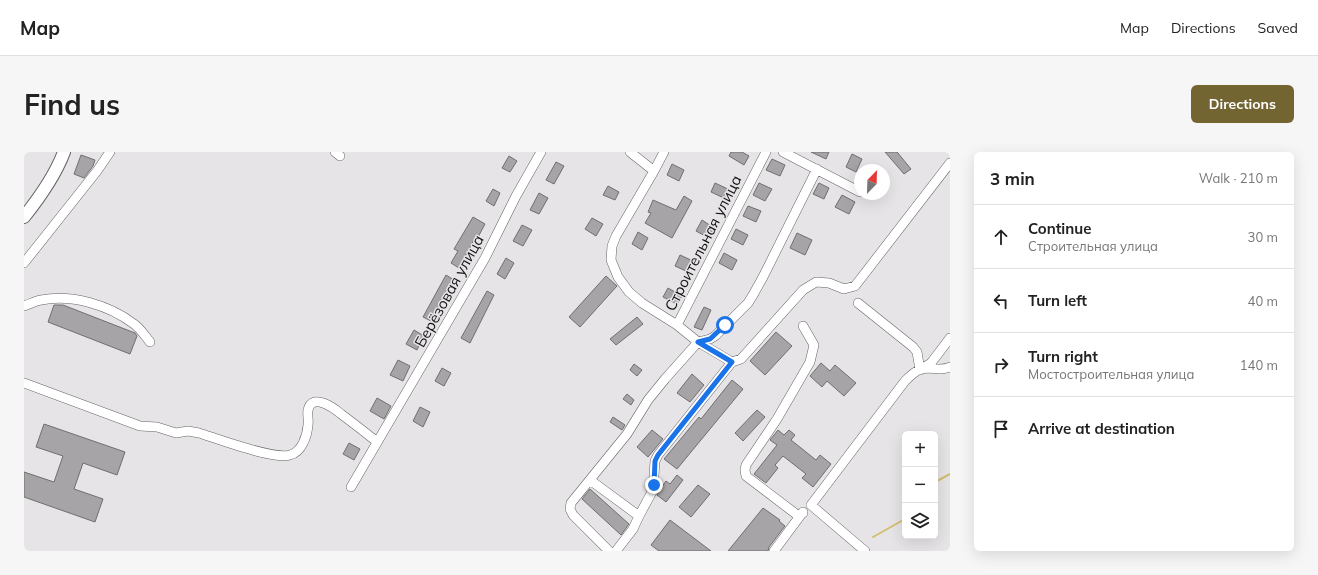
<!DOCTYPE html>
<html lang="en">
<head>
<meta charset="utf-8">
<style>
	:root { --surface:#fff; --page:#f6f6f6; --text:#222; --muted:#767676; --line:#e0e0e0; --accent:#726532 }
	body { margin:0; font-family:Mulish,sans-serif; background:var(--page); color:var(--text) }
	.controls { position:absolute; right:12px; bottom:12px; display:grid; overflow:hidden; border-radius:6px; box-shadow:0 4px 16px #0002 }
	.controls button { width:36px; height:36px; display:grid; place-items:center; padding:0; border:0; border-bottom:1px solid var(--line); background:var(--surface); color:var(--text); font:20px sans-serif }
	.compass { position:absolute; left:830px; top:12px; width:36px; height:36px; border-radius:50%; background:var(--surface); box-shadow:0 4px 16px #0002; rotate:23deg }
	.stop { position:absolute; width:12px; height:12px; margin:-9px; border:3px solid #1a73e8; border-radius:50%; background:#fff }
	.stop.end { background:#1a73e8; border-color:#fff; box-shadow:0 1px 4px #0008 }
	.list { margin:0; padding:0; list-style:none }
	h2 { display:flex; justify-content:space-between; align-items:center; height:52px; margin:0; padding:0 16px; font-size:17px }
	h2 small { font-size:13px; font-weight:400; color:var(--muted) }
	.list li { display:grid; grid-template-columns:26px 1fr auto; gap:12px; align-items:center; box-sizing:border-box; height:64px; padding:0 16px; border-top:1px solid var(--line) }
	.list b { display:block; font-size:15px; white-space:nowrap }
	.list p { margin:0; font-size:13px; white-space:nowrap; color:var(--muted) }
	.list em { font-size:13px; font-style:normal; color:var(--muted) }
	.icon { flex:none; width:22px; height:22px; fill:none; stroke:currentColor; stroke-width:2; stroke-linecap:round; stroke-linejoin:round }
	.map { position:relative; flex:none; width:926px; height:399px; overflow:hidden; border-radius:6px }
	header { display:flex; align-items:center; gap:24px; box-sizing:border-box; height:56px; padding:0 20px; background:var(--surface); border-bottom:1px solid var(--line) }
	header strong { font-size:19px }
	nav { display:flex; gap:22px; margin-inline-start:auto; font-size:14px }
	.intro { display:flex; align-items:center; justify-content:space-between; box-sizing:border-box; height:96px; padding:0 24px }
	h1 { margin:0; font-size:28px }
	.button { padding:10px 18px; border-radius:6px; background:var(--accent); color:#fff; font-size:14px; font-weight:700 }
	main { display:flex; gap:24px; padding:0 24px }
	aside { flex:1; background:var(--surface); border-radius:6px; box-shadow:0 4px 16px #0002 }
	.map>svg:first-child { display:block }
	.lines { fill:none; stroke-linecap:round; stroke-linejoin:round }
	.stream { stroke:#d3bf71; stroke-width:2 }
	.building { fill:#a6a4a6; stroke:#706e70 }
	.minor-casing { stroke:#666466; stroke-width:10 }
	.major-casing { stroke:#666466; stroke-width:14 }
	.minor { stroke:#fff; stroke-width:9 }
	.major { stroke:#fff; stroke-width:12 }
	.route { stroke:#1a73e8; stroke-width:5 }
	.labels { text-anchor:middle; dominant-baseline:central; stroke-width:3; stroke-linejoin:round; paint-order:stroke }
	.street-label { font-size:15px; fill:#131213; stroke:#e6e4e6 }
</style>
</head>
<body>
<header>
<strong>Map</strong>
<nav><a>Map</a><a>Directions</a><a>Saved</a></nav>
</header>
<div class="intro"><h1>Find us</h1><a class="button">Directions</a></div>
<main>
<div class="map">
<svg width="926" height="399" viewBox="0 0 926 399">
	<rect width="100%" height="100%" fill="#e6e4e6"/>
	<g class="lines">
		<!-- stream -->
		<path class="stream" d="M911 333 913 329 926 322
			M849 385 881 367"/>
	</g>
	<!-- building -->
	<path class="building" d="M707 0H718L725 4 720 13 705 4Z
		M787 0H805L802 7Z
		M861 0H873L887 17 880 22Z
		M828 2 838 7 832 20 822 15Z
		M57 3 71 8 69 14 60 26 50 22Z
		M485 4 493 9 486 20 478 16Z
		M748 7 761 13 756 24 742 18Z
		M532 10 540 14 530 32 522 28Z
		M648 12 660 18 655 29 643 23Z
		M691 31 706 38 702 47 687 40Z
		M735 31 748 37 741 49 729 43Z
		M795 31 805 36 800 47 789 42Z
		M584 34 595 40 591 48 579 43Z
		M469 37 476 41 470 54 462 49Z
		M515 41 524 46 515 62 506 58Z
		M818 43 831 50 825 62 811 55Z
		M660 44 668 49 648 86 621 71 627 61 624 60 629 48 652 58Z
		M724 54 737 59 732 70 719 64Z
		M449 65 461 72 453 87 451 86 435 116 427 111 434 99 430 97Z
		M568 66 579 72 572 84 561 77Z
		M678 68 690 76 685 86 672 79Z
		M498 73 508 78 499 94 489 89Z
		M712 77 724 83 719 93 707 87Z
		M614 80 624 86 618 98 608 92Z
		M773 81 788 88 781 103 766 96Z
		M700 101 713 108 708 118 695 111Z
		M656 103 669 109 664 120 651 114Z
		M482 106 490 111 481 127 473 122Z
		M422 123 430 128 407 169 399 165Z
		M582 124 593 134 556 175 545 165Z
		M644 136 658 144 653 152 639 145Z
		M463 139 470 143 446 191 437 186Z
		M30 153H39L111 181 113 184 106 202 24 170Z
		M680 155 687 158 678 178 670 175Z
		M613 165 619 172 592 193 586 187Z
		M390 178 400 184 393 198 382 192Z
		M752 180 768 194 741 223 726 209Z
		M374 208 386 214 379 229 366 223Z
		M797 211 806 219 811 213 832 231 820 244 803 229 798 235 786 224Z
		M610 212 618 218 613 224 606 218Z
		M418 216 427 221 420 234 411 229Z
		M668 222 680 233 666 250 653 241Z
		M708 228 719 237 653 317 640 307 675 265 677 267Z
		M603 242 610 248 607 253 599 247Z
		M353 246 367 254 360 267 346 259Z
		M396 255 406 260 399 275 389 269Z
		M733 258 741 265 719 289 711 281Z
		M589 265 601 273 598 278 586 270Z
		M20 272 101 300 93 323 59 311 50 337 79 347 71 370 0 345V320L30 330 39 304 12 295Z
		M628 278 639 287 624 305 613 295Z
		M754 278 760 283 765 278 771 283 767 288 792 308 796 303 807 312 789 335 778 326 782 322 759 304 751 313 754 316 742 331 730 322 753 293 746 288Z
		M325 291 336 297 330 308 319 302Z
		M653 323 659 328 642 350 633 343 635 339 642 329 646 332Z
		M674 333 686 342 667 365 655 355Z
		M566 337 605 372 597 383 558 347Z
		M739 356 756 368 755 369 761 374 745 395 744 399H704Z
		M646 368 687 399H635L627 393Z"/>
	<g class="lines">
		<defs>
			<path id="minor" d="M311 0 316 4
				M606 0 630 19
				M640 0 630 19 592 84 588 94 587 108 594 125 605 140 618 151 653 173 674 190 708 210 717 207 779 138 792 130 805 131 820 137 831 134 926 11
				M759 0 836 40
				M0 111 73 19 86 0
				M834 151 889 195 893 200 896 218 907 211 926 186
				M0 154C6 152 11 149 17 148 48 142 85 153 110 172 116 176 121 184 126 190
				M653 173 742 0
				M0 231 116 274 133 275 152 281 164 279 175 281C194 287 250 308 266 303 278 300 283 284 284 273 285 268 283 263 284 258 288 240 310 256 317 262 329 271 341 280 353 290
				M566 328 615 364 609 377 592 399
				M327 335 461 106 492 44 517 0
				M779 361 776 363 772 362 722 324 721 318 722 313 753 267 786 210 790 193 779 174
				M615 364 629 338 631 309 634 303 708 210
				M585 399 549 363 546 357 547 351 603 282 624 248 641 227 674 190 686 187 691 184 724 151 729 143 739 125 793 17
				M750 399 779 360
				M841 399 787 353 881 229C886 224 891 219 897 217 908 214 915 220 926 215"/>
			<path id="major" d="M0 65C16 45 31 24 40 0"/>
		</defs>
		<!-- minor casing -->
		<use href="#minor" class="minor-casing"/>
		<!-- major casing -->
		<use href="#major" class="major-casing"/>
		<!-- minor -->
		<use href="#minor" class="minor"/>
		<!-- major -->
		<use href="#major" class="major"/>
	</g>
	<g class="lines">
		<!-- route -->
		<path class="route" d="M630 333 631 309 634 303 708 210 674 190 686 187 701 173"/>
	</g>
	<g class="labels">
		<!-- street labels -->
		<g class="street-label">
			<text transform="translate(679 91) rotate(-63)">Строительная улица</text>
			<text transform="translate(425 139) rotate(-61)">Берёзовая улица</text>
		</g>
	</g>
</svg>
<div class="controls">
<button>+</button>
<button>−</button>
<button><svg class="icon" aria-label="layers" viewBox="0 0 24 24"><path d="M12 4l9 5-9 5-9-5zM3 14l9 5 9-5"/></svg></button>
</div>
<svg class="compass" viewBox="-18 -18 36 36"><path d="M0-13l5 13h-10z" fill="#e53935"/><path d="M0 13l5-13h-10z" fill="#767676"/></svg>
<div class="stop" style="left:701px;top:173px"></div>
<div class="stop end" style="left:630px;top:333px"></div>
</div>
<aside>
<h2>3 min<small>Walk · 210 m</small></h2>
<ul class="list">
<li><svg class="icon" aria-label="ahead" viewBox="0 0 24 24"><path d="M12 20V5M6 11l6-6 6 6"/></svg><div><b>Continue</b><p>Строительная улица</p></div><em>30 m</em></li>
<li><svg class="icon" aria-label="left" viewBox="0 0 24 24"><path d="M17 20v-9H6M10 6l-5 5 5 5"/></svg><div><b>Turn left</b></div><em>40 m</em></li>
<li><svg class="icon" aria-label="right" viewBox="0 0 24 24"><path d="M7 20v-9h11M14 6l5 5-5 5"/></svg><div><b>Turn right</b><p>Мостостроительная улица</p></div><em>140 m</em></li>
<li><svg class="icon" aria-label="arrive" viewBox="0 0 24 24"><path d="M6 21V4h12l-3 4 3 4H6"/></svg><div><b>Arrive at destination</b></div></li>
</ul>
</aside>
</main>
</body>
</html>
